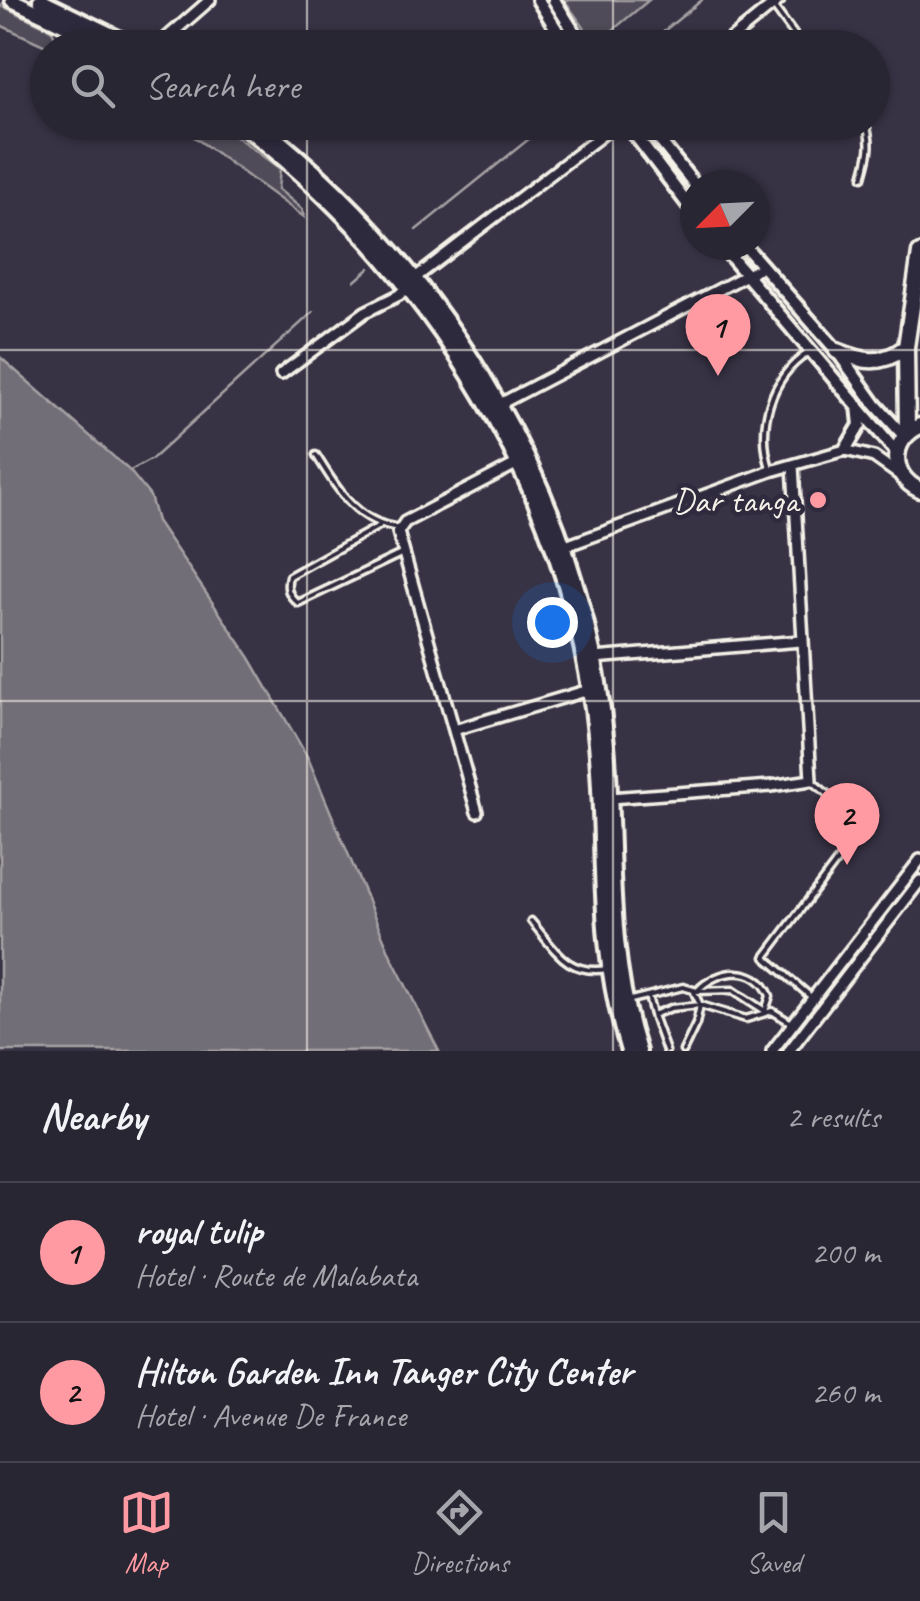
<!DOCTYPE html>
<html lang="en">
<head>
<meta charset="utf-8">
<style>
	:root { --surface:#292633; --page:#312e3b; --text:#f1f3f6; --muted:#a5a5ac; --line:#45434e; --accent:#ff9aa2 }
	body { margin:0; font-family:Caveat,sans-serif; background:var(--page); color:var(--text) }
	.compass { position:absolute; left:680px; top:170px; width:90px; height:90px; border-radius:50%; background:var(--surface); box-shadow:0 2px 8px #0004; rotate:246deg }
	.you { position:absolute; left:552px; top:622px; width:35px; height:35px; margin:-25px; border:8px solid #fff; border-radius:50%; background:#1a73e8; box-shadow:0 0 0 15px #1a73e833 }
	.badge { display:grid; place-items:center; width:65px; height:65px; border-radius:50%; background:var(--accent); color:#111; font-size:32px; font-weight:700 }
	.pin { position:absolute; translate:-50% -82px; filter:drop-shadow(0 2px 5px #0008) }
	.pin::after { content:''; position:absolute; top:52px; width:35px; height:30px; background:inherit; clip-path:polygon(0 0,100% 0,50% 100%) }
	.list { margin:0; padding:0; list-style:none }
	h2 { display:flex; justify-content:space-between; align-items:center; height:130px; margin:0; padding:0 40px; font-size:42px }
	h2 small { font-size:32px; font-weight:400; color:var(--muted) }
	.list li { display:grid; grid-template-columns:65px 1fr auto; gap:30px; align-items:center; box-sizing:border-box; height:140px; padding:0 40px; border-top:2px solid var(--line) }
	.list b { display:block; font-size:38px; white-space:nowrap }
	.list p { margin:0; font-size:32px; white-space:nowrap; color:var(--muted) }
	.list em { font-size:32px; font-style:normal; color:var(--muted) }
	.icon { flex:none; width:55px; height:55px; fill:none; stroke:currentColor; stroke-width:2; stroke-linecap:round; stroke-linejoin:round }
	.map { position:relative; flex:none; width:920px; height:1051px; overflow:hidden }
	.search { position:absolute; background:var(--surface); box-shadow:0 2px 8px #0004; left:30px; right:30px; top:30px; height:110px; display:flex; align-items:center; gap:25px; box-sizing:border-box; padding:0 35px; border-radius:55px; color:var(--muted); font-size:38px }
	.sheet { height:410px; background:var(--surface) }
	nav { display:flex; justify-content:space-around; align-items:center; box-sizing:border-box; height:140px; border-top:2px solid var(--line); background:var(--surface); font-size:28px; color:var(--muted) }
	nav a { display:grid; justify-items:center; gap:5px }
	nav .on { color:var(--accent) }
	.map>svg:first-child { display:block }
	.green { fill:#504b59; stroke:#a29ea0; stroke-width:2.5 }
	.water { fill:#726e77; stroke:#a6a2a4; stroke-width:2.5 }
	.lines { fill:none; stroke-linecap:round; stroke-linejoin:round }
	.stream { stroke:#a6a2a4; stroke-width:2.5 }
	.service-casing { stroke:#f4f1e8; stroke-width:11 }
	.minor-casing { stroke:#f4f1e8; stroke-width:16 }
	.tertiary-casing { stroke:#f4f1e8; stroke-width:18 }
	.secondary-casing { stroke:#f4f1e8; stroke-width:20 }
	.primary-casing { stroke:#f4f1e8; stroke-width:21 }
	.service { stroke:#2f2a3d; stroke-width:4 }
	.minor { stroke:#2f2a3d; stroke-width:9 }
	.tertiary { stroke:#2f2a3d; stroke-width:10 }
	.secondary { stroke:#2f2a3d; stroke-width:12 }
	.primary { stroke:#2f2a3d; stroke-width:14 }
	.grid { fill:none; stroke:#f4f1e8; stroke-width:2.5; stroke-opacity:0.55 }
	.poi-dot { fill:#ff9aa2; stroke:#2f2a3d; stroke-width:4 }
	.labels { text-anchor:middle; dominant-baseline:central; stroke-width:9; stroke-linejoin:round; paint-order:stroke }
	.poi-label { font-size:35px; fill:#f4f1e8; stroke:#2f2a3d; text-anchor:end }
</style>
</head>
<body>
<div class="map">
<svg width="920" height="1051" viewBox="0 0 920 1051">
	<rect width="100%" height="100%" fill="#373244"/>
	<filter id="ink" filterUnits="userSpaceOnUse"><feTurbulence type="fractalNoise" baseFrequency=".01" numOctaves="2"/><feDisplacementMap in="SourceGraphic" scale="20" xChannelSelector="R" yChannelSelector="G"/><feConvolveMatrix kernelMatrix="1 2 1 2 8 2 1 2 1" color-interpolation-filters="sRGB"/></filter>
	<g filter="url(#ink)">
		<!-- green -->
		<path class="green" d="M564 0H649L596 44Z
			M0 5 51 29 60 47H48L0 25Z
			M174 123H218L280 169 278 189 302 209 304 217 193 136 196 130 189 125 185 130Z"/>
		<!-- water -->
		<path class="water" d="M0 357 130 471 150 496 157 521 250 658 308 758 391 956 439 1051H0Z"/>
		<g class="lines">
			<!-- stream -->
			<path class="stream" d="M643 48 702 0
				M416 230 550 122
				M355 281 370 268
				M130 471 152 459 313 312"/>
			<defs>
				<path id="service" d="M774 7 804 48
					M863 177C869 156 873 143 865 122
					M316 455C338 490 356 522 399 528
					M770 468C757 427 770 377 808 353
					M379 526 289 576C286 588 288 595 298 603L401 554
					M531 921C555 949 566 976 608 969
					M648 996 653 1015
					M810 996 765 957 862 828V822L813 782
					M631 1000 683 987 697 991 733 990 765 1011 770 996C757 964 718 968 697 991
					M666 1051 653 1015 671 1008 700 1005 694 992
					M683 1051 696 1024 700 1005 746 1019 772 1011 793 1024"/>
				<path id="minor" d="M155 48 210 0
					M720 48 779 0
					M415 278 619 122
					M281 374 365 312 399 295 408 286
					M500 404 762 267
					M563 547 771 471 845 450 874 457 898 474
					M594 658 801 641
					M454 730 589 690
					M610 798 771 786 811 780 793 465
					M477 812 398 532 405 522 518 463
					M772 1051 920 860
					M789 1051 920 881"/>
				<path id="tertiary" d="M538 0 568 48
					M554 0 584 48
					M625 122 695 214
					M645 122 695 185
					M721 245 897 453
					M744 245 837 351 875 404 904 436
					M845 450 860 425 858 406"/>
				<path id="secondary" d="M12 0 114 48
					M40 0 139 48
					M238 122C433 272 573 496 596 743 606 851 594 944 628 1051
					M256 122C450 273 584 498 607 744 616 848 606 950 639 1051"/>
				<path id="primary" d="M837 351C864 362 881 366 906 347
					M920 426C890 439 889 476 920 490
					M907 432 906 347 920 253"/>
			</defs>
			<!-- service casing -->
			<use href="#service" class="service-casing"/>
			<!-- minor casing -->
			<use href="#minor" class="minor-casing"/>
			<!-- tertiary casing -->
			<use href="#tertiary" class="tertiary-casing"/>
			<!-- secondary casing -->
			<use href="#secondary" class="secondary-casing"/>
			<!-- primary casing -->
			<use href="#primary" class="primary-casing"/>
			<!-- service -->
			<use href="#service" class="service"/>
			<!-- minor -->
			<use href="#minor" class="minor"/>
			<!-- tertiary -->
			<use href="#tertiary" class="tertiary"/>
			<!-- secondary -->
			<use href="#secondary" class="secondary"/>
			<!-- primary -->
			<use href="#primary" class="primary"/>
		</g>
	</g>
	<!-- grid -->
	<path class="grid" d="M307 0V48M613 0V48M307 122V1051M613 122V1051M0 350H920M0 701H920"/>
	<!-- markers -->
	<circle class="poi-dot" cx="818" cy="500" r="10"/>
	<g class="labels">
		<!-- poi labels -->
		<g class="poi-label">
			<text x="798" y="500">Dar tanga</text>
		</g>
	</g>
</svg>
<svg class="compass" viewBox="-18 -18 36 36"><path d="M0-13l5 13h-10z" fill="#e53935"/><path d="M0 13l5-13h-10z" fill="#a5a5ac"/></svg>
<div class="you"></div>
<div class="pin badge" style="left:718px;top:376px">1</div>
<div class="pin badge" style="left:847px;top:865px">2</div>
<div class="search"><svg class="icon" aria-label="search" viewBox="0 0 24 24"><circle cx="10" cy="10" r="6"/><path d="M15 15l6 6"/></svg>Search here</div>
</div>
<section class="sheet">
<h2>Nearby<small>2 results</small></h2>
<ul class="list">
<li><span class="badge">1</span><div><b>royal tulip</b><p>Hotel · Route de Malabata</p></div><em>200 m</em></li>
<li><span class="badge">2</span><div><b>Hilton Garden Inn Tanger City Center</b><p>Hotel · Avenue De France</p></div><em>260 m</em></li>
</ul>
</section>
<nav>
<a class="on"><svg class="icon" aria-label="map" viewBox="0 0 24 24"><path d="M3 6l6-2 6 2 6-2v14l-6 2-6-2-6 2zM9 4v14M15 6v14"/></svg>Map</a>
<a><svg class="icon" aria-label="directions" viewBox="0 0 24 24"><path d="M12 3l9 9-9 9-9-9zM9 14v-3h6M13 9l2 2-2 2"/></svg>Directions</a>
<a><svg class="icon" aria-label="saved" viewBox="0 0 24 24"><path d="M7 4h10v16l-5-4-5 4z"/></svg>Saved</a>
</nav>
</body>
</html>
